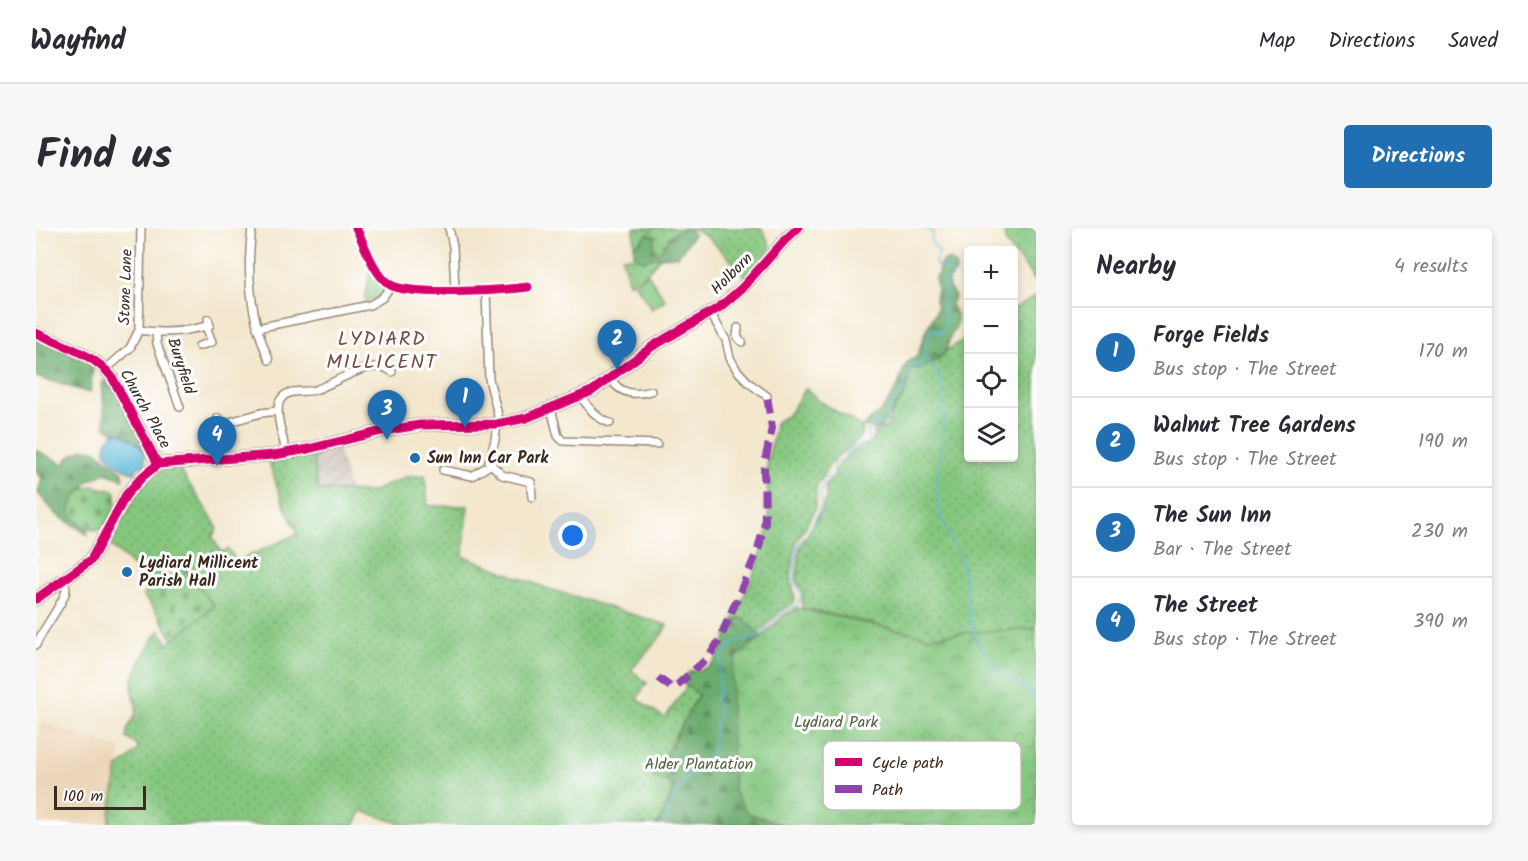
<!DOCTYPE html>
<html lang="en">
<head>
<meta charset="utf-8">
<style>
	:root { --surface:#fff; --page:#f7f7f7; --text:#2b2b33; --muted:#7c7c81; --line:#e1e1e2; --accent:#1f6fb2 }
	body { margin:0; font-family:Kalam,sans-serif; background:var(--page); color:var(--text) }
	.controls { position:absolute; right:18px; top:18px; display:grid; overflow:hidden; border-radius:6px; box-shadow:0 3px 9px #0003 }
	.controls button { width:54px; height:54px; display:grid; place-items:center; padding:0; border:0; border-bottom:2px solid var(--line); background:var(--surface); color:var(--text); font:30px sans-serif }
	.scale { position:absolute; left:18px; bottom:15px; width:92px; box-sizing:border-box; padding-left:6px; border:3px solid #3b2a1e; border-top:0; font-size:16px; line-height:21px; white-space:nowrap; color:#3b2a1e; -webkit-text-stroke:4px #fff; paint-order:stroke }
	.you { position:absolute; left:537px; top:308px; width:21px; height:21px; margin:-15px; border:4px solid #fff; border-radius:50%; background:#1a73e8; box-shadow:0 0 0 9px #1a73e833 }
	.badge { display:grid; place-items:center; width:39px; height:39px; border-radius:50%; background:var(--accent); color:#fff; font-size:20px; font-weight:700 }
	.pin { position:absolute; translate:-50% -50px; filter:drop-shadow(0 2px 3px #0008) }
	.pin::after { content:''; position:absolute; top:32px; width:21px; height:18px; background:inherit; clip-path:polygon(0 0,100% 0,50% 100%) }
	.list { margin:0; padding:0; list-style:none }
	h2 { display:flex; justify-content:space-between; align-items:center; height:78px; margin:0; padding:0 24px; font-size:26px }
	h2 small { font-size:20px; font-weight:400; color:var(--muted) }
	.list li { display:grid; grid-template-columns:39px 1fr auto; gap:18px; align-items:center; box-sizing:border-box; height:90px; padding:0 24px; border-top:2px solid var(--line) }
	.list b { display:block; font-size:22px; white-space:nowrap }
	.list p { margin:0; font-size:20px; white-space:nowrap; color:var(--muted) }
	.list em { font-size:20px; font-style:normal; color:var(--muted) }
	.icon { flex:none; width:33px; height:33px; fill:none; stroke:currentColor; stroke-width:2; stroke-linecap:round; stroke-linejoin:round }
	.map { position:relative; flex:none; width:1000px; height:597px; overflow:hidden; border-radius:6px }
	header { display:flex; align-items:center; gap:36px; box-sizing:border-box; height:84px; padding:0 30px; background:var(--surface); border-bottom:2px solid var(--line) }
	header strong { font-size:28px }
	nav { display:flex; gap:33px; margin-inline-start:auto; font-size:21px }
	.intro { display:flex; align-items:center; justify-content:space-between; box-sizing:border-box; height:144px; padding:0 36px }
	h1 { margin:0; font-size:42px }
	.button { padding:15px 27px; border-radius:6px; background:var(--accent); color:#fff; font-size:21px; font-weight:700 }
	main { display:flex; gap:36px; padding:0 36px }
	aside { flex:1; background:var(--surface); border-radius:6px; box-shadow:0 3px 9px #0003 }
	.map>svg:first-child { display:block }
	.built { fill:#edd7ba }
	.industrial { fill:url(#industrial-furrows) }
	.grass { fill:url(#grass-dots); stroke:#60784f; stroke-width:1.5 }
	.forest { fill:url(#forest-firs); stroke:#546b46; stroke-width:1.5 }
	.cemetery { fill:url(#cemetery-stones); stroke:#60784f; stroke-width:1.5 }
	.park { fill:url(#park-crowns); stroke:#60784f; stroke-width:1.5 }
	.pitch { fill:#86c780; stroke:#60784f; stroke-width:1.5 }
	.water { fill:#5ab7d8; stroke:#4a707b; stroke-width:1.5 }
	.lines { fill:none; stroke-linecap:round; stroke-linejoin:round }
	.stream { stroke:#5ab7d8; stroke-width:1.5 }
	.street-casing { stroke:#978876; stroke-width:10 }
	.secondary-casing { stroke:#978876; stroke-width:14 }
	.street { stroke:#fff; stroke-width:7 }
	.secondary { stroke:#f9e7c3; stroke-width:10 }
	.quiet { stroke:#8e44ad; stroke-width:8; stroke-dasharray:15 8; stroke-linecap:butt }
	.cycleway-casing { stroke:#fff; stroke-width:13 }
	.cycleway { stroke:#d6006c; stroke-width:9 }
	.poi-dot { fill:#1f6fb2; stroke:#fff; stroke-width:2 }
	.labels { text-anchor:middle; dominant-baseline:central; stroke-width:6; stroke-linejoin:round; paint-order:stroke }
	.street-label { font-size:16px; fill:#3b2a1e; stroke:#fff }
	.poi-label { font-size:16px; font-weight:bold; fill:#3b2a1e; stroke:#fff; text-anchor:start }
	.park-label { font-size:16px; fill:#556140; stroke:#fff }
	.quarter-label { font-size:20px; letter-spacing:1.5px; fill:#764e3f; stroke:#fff }
	.key { fill:#fff; stroke:#c4bfbc; stroke-width:1.5 }
	.key-label { font-size:16px; fill:#3b2a1e }
</style>
</head>
<body>
<header>
<strong>Wayfind</strong>
<nav><a>Map</a><a>Directions</a><a>Saved</a></nav>
</header>
<div class="intro"><h1>Find us</h1><a class="button">Directions</a></div>
<main>
<div class="map">
<svg width="1000" height="597" viewBox="0 0 1000 597">
	<defs>
		<pattern id="industrial-furrows" width="10" height="10" patternUnits="userSpaceOnUse" patternTransform="scale(1.5)"><rect width="10" height="10" fill="#ccc2b8"/><path d="M-1 1l2-2M0 10L10 0M9 11l2-2" fill="none" stroke="#b0a79e"/></pattern>
		<pattern id="grass-dots" width="8" height="8" patternUnits="userSpaceOnUse" patternTransform="scale(1.5)"><rect width="8" height="8" fill="#86c780"/><path d="M2 2h.1M6 6h.1" fill="none" stroke="#6fa268" stroke-width="1.8" stroke-linecap="round"/></pattern>
		<pattern id="forest-firs" width="22" height="20" patternUnits="userSpaceOnUse" patternTransform="scale(1.5)"><rect width="22" height="20" fill="#6cac6e"/><path d="M5 1l3.5 6h-7zM16 11l3.5 6h-7z" fill="#5a8c5a"/></pattern>
		<pattern id="cemetery-stones" width="16" height="16" patternUnits="userSpaceOnUse" patternTransform="scale(1.5)"><rect width="16" height="16" fill="#86c780"/><path d="M2 7V4a2 2 0 0 1 4 0v3zM10 15v-3a2 2 0 0 1 4 0v3z" fill="#6fa268"/></pattern>
		<pattern id="park-crowns" width="20" height="18" patternUnits="userSpaceOnUse" patternTransform="scale(1.5)"><rect width="20" height="18" fill="#86c780"/><path d="M2 6a3 3 0 1 1 6 0M12 15a3 3 0 1 1 6 0" fill="none" stroke="#6fa268"/></pattern>
	</defs>
	<rect width="100%" height="100%" fill="#fff"/>
	<filter id="ink" filterUnits="userSpaceOnUse"><feTurbulence type="fractalNoise" baseFrequency=".0167" numOctaves="2"/><feDisplacementMap in="SourceGraphic" scale="12" xChannelSelector="R" yChannelSelector="G"/><feConvolveMatrix kernelMatrix="1 2 1 2 8 2 1 2 1" color-interpolation-filters="sRGB"/></filter>
	<filter id="wash" filterUnits="userSpaceOnUse"><feTurbulence type="fractalNoise" baseFrequency=".008" numOctaves="4" result="noise"/><feDisplacementMap in="SourceGraphic" scale="24" xChannelSelector="R" yChannelSelector="G"/><feGaussianBlur stdDeviation="1.35" result="paint"/><feColorMatrix in="noise" values="0 0 0 0 0 0 0 0 0 0 0 0 0 0 0 0 0 1.4 0 .05"/><feComposite in="paint" operator="in"/></filter>
	<g filter="url(#wash)">
		<rect width="100%" height="100%" fill="#f3e7ce"/>
		<!-- built -->
		<path class="built" d="M5 493 85 521 72 597H0V527Z"/>
		<!-- industrial -->
		<path class="industrial" d="M302 219 314 263 282 262 277 225Z"/>
		<!-- grass -->
		<path class="grass" d="M598 0H726L735 19 724 35 710 48 671 8 657 1 644 6 610 46 593 56 586 29H598Z
			M967 0H1000V53L970 15Z
			M335 37 350 60 348 66 330 76 329 70Z
			M1000 68V401L936 404 894 409 766 380 767 364 761 352 763 326 764 319 786 282 790 271V256L798 249 802 237 810 230 815 224 834 215 838 208V205L850 199 860 178 868 168 875 142 878 139 906 127 911 122 932 109V230H978V81Z
			M770 160 783 173 826 199 827 204 821 213 798 231 781 256 779 280 769 300 760 313 755 347 759 372 756 376 749 379 722 405 708 391 704 390 696 395C710 362 729 327 733 291 734 272 729 254 731 236 733 222 739 209 739 195L753 186Z
			M277 225 282 262 335 264 370 249 389 247 392 278H432L427 328 510 360 631 397 625 408 595 442 611 455 601 471 629 490 651 458 663 465 617 549 630 553 639 560C631 572 629 585 621 597H369L326 583 318 597H72L82 539 91 533 102 522V518L91 510C89 499 98 494 100 484 102 474 95 467 96 457 97 444 115 412 124 402L132 416 178 378 143 333 116 355 71 314 89 286 92 283 102 263 112 253 130 240 142 239 179 295 181 301 176 309 185 324 192 321 201 333 262 306 246 273 233 234Z"/>
		<!-- forest -->
		<path class="forest" d="M650 1 656 4 657 7 642 28 619 29 607 32 598 29V17L603 15 612 6 619 9 617 20 621 25C634 16 627 6 650 1Z
			M913 31 919 36 920 44 912 54 913 59 919 68 915 76C925 93 922 95 914 110 912 115 912 119 909 124 904 132 891 138 882 142L878 139 875 141 868 168 844 200 838 202 834 199H826C832 192 839 189 844 184 848 180 861 160 863 155 868 143 867 133 881 129L890 102 900 84 901 78 899 72 901 61 899 50 903 45 902 41 906 34Z
			M0 112C19 119 44 125 57 141L54 165 0 149Z
			M70 151 104 205 113 225C104 218 94 207 83 204 77 203 75 203 69 199L66 155Z
			M47 221 59 222 87 244V251L69 245 51 254 48 260 41 265 43 296 51 300 52 307 20 286 2 265 6 250 0 244V222L28 236 35 227Z
			M704 390 708 391 726 409 717 415 711 585 749 597H621C629 585 631 572 639 560L630 553 617 550 663 466 648 456 647 452 654 443C692 444 683 401 704 390Z"/>
		<!-- cemetery -->
		<path class="cemetery" d="M56 258 79 263C84 275 74 288 68 300 54 306 41 296 34 284 37 270 42 261 56 258Z
			M147 338 178 378 137 412 122 386 107 367Z"/>
		<!-- park -->
		<path class="park" d="M761 380 894 409 936 404 1000 401V597H749L711 585 698 563 695 477 697 439 702 428 726 409 750 386Z"/>
		<!-- pitch -->
		<path class="pitch" d="M612 46 629 72 616 81 599 56Z"/>
		<!-- water -->
		<path class="water" d="M83 204 97 212 109 224V239L102 238 99 246 80 236 69 224 70 214 78 205Z"/>
		<g class="lines">
			<!-- stream -->
			<path class="stream" d="M888 131C926 155 899 235 901 270 903 296 918 315 926 338 931 356 931 374 934 392 942 432 970 447 1000 469
				M630 597C633 577 640 561 655 547 660 542 668 537 672 531 679 521 678 509 679 498 680 492 683 486 684 480L679 471 683 466C685 443 677 425 703 413 710 410 715 413 722 409L753 380 761 378 766 367C755 351 759 336 762 318L763 314 773 305 786 276 784 266 787 260 786 250 798 248V234L808 232C810 220 821 217 832 215V200L850 194 856 175 864 167 875 145V136L877 135 884 141 894 101 899 100 903 106C914 97 909 87 905 75L911 64 908 56 916 50 917 47 913 43 899 37 900 31 904 25 895 14 897 4 887 0"/>
		</g>
	</g>
	<g filter="url(#ink)">
		<g class="lines">
			<defs>
				<path id="street" d="M216 0C210 45 215 91 233 132
					M320 0C329 17 337 45 353 56 371 69 468 62 492 59
					M413 0 417 19 419 62
					M450 62 453 151 462 187 459 212 453 234 466 247 495 254 496 269
					M675 86 690 112 694 130 701 142 713 155 731 168
					M221 100 334 77 346 70 355 58
					M702 100 701 109 706 114
					M103 102C127 106 150 104 174 97L172 91
					M120 105 121 116 144 179
					M163 118 176 114 170 98
					M69 142 94 120 103 102 105 0
					M574 150C584 166 598 168 615 163
					M545 169C553 180 561 191 574 195
					M515 180 522 208 527 213 621 216
					M182 190 184 194 190 195 225 185 241 183
					M250 225C248 211 237 183 245 171 253 160 267 165 279 162 298 156 339 127 356 144
					M407 242 436 248 454 237
					M0 417C5 403 30 372 30 361 30 358 28 355 26 352"/>
				<path id="secondary" d="M0 105C26 117 58 126 76 149L122 236
					M0 371 55 332 90 267 106 249 122 236 238 227 272 221 346 203 384 197 461 196 490 190 556 163 617 118 684 79 706 60 749 12 762 0"/>
			</defs>
			<!-- street casing -->
			<use href="#street" class="street-casing"/>
			<!-- secondary casing -->
			<use href="#secondary" class="secondary-casing"/>
			<!-- street -->
			<use href="#street" class="street"/>
			<!-- secondary -->
			<use href="#secondary" class="secondary"/>
			<!-- quiet -->
			<path class="quiet" d="M622 450 636 460 639 459 672 430 683 413 722 322 729 295 728 238 736 200 731 168"/>
			<defs>
				<path id="cycleway" d="M320 0C329 17 337 45 353 56 371 69 468 62 492 59
					M0 105C26 117 58 126 76 149L122 236
					M0 371 55 332 90 267 106 249 122 236 238 227 272 221 346 203 384 197 461 196 490 190 556 163 617 118 684 79 706 60 749 12 762 0"/>
			</defs>
			<!-- cycleway casing -->
			<use href="#cycleway" class="cycleway-casing"/>
			<!-- cycleway -->
			<use href="#cycleway" class="cycleway"/>
		</g>
	</g>
	<!-- markers -->
	<g class="poi-dot">
		<circle cx="379" cy="230" r="6"/>
		<circle cx="91" cy="344" r="6"/>
	</g>
	<g class="labels">
		<!-- street labels -->
		<g class="street-label">
			<text transform="translate(696 46) rotate(-45)">Holborn</text>
			<text transform="translate(90 59) rotate(-88)">Stone Lane</text>
			<text transform="translate(145 138) rotate(72)">Buryfield</text>
			<text transform="translate(109 181) rotate(61)">Church Place</text>
		</g>
		<!-- poi labels -->
		<g class="poi-label">
			<text x="391" y="230">Sun Inn Car Park</text>
			<text x="103" y="335">Lydiard Millicent<tspan x="103" dy="18">Parish Hall</tspan></text>
		</g>
		<!-- park labels -->
		<g class="park-label">
			<text x="800" y="494">Lydiard Park</text>
			<text x="663" y="536">Alder Plantation</text>
		</g>
		<!-- quarter labels -->
		<g class="quarter-label">
			<text x="346" y="112">LYDIARD<tspan x="346" dy="23">MILLICENT</tspan></text>
		</g>
	</g>
	<!-- legend -->
	<rect x="787" y="513" width="198" height="69" rx="9" class="key"/>
	<rect x="799" y="530" width="27" height="8" fill="#d6006c"/>
	<rect x="799" y="557" width="27" height="8" fill="#8e44ad"/>
	<g class="key-label">
		<text x="836" y="540">Cycle path</text>
		<text x="836" y="567">Path</text>
	</g>
</svg>
<div class="controls">
<button>+</button>
<button>−</button>
<button><svg class="icon" aria-label="locate" viewBox="0 0 24 24"><circle cx="12" cy="12" r="6"/><path d="M12 2v4M12 18v4M2 12h4M18 12h4"/></svg></button>
<button><svg class="icon" aria-label="layers" viewBox="0 0 24 24"><path d="M12 4l9 5-9 5-9-5zM3 14l9 5 9-5"/></svg></button>
</div>
<div class="scale">100 m</div>
<div class="you"></div>
<div class="pin badge" style="left:429px;top:200px">1</div>
<div class="pin badge" style="left:581px;top:142px">2</div>
<div class="pin badge" style="left:351px;top:212px">3</div>
<div class="pin badge" style="left:181px;top:238px">4</div>
</div>
<aside>
<h2>Nearby<small>4 results</small></h2>
<ul class="list">
<li><span class="badge">1</span><div><b>Forge Fields</b><p>Bus stop · The Street</p></div><em>170 m</em></li>
<li><span class="badge">2</span><div><b>Walnut Tree Gardens</b><p>Bus stop · The Street</p></div><em>190 m</em></li>
<li><span class="badge">3</span><div><b>The Sun Inn</b><p>Bar · The Street</p></div><em>230 m</em></li>
<li><span class="badge">4</span><div><b>The Street</b><p>Bus stop · The Street</p></div><em>390 m</em></li>
</ul>
</aside>
</main>
</body>
</html>
